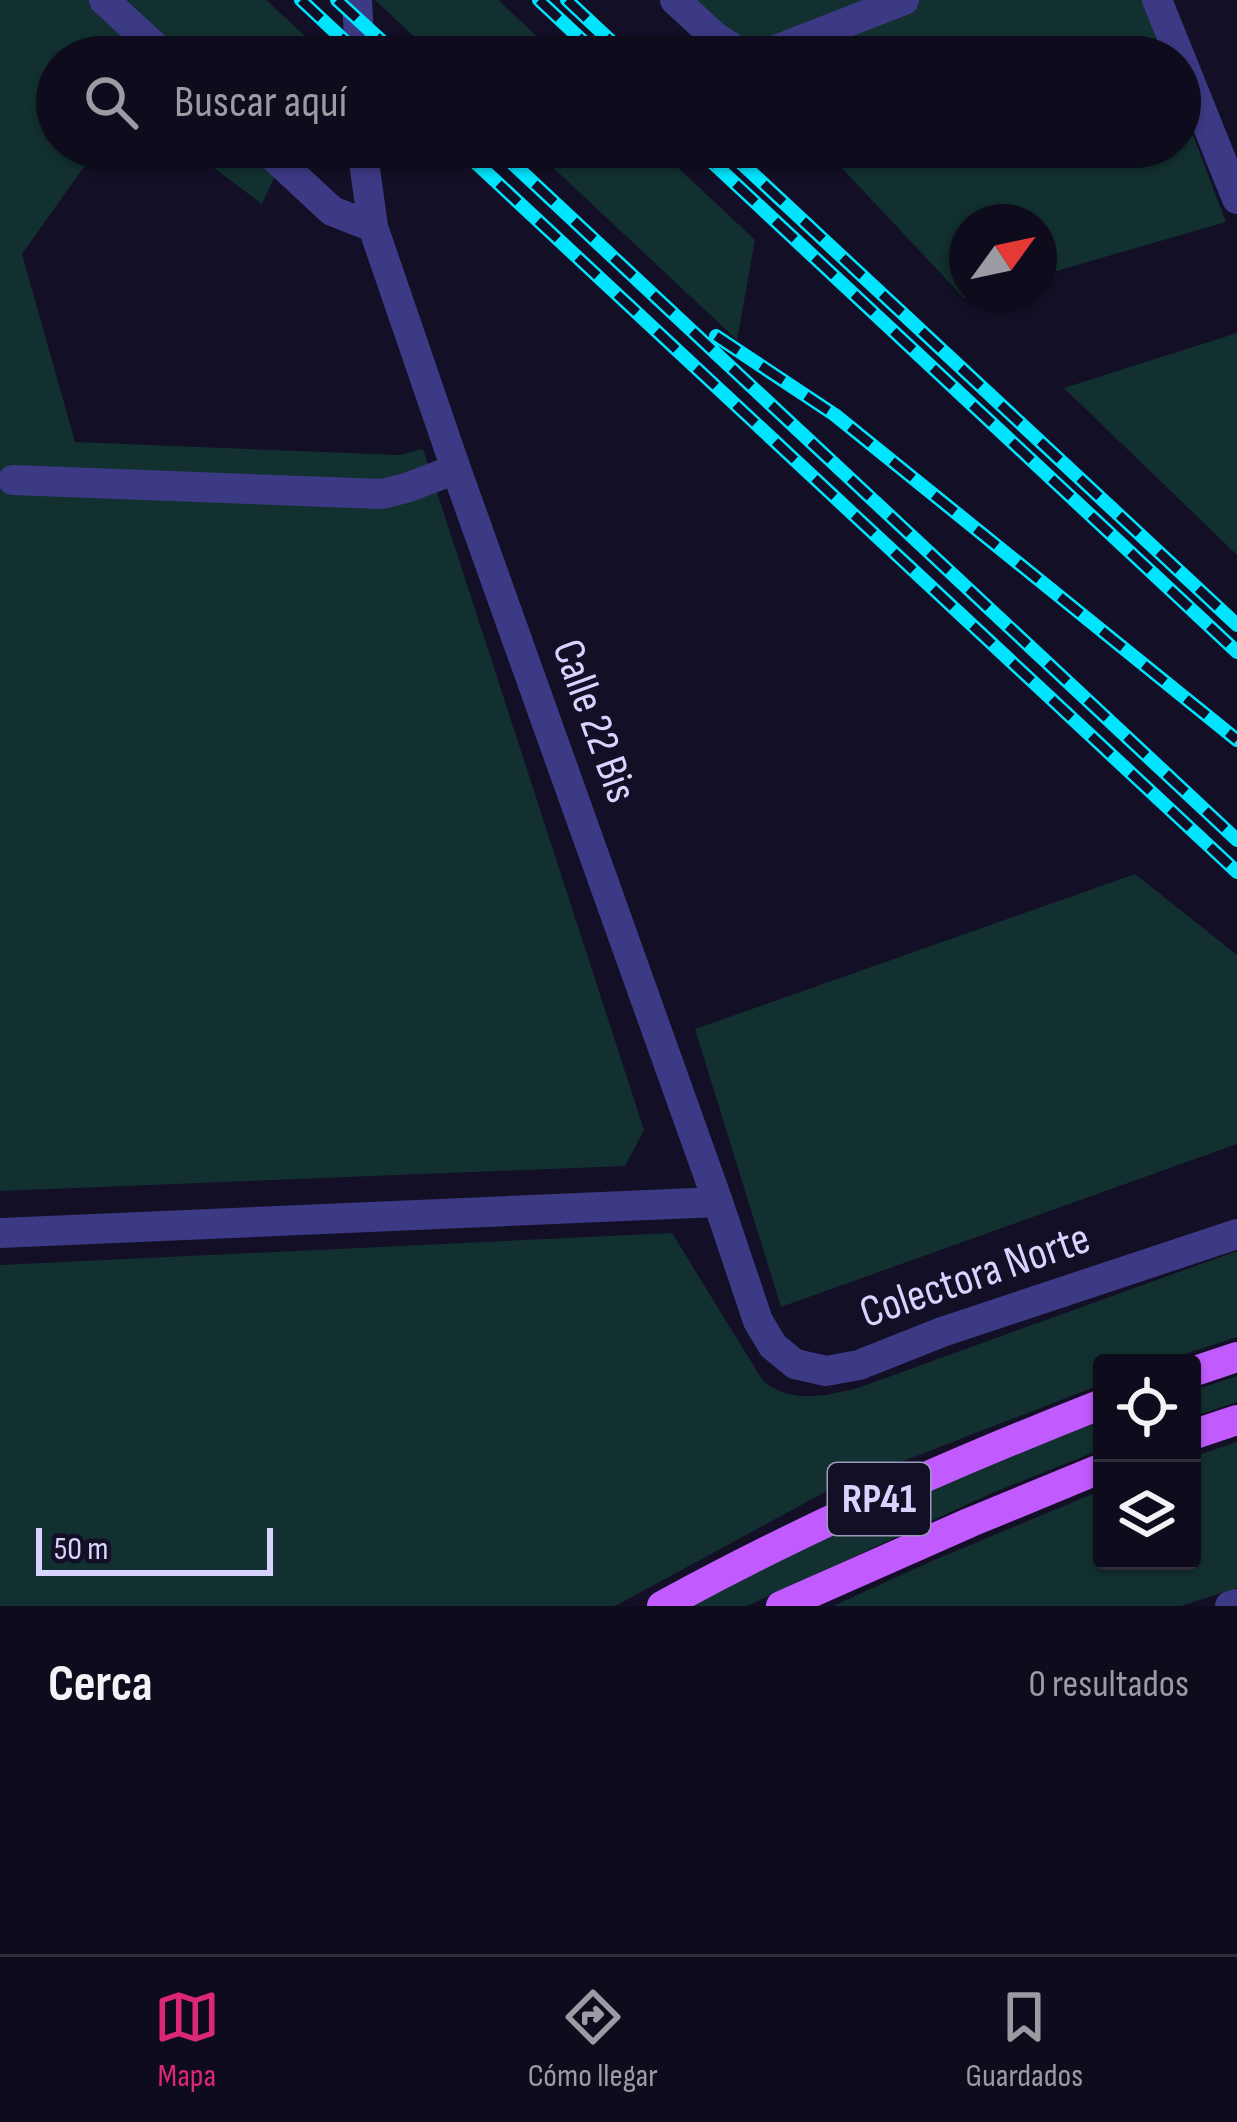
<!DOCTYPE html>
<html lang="es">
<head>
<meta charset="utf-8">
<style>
	:root { --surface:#0e0b1c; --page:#171425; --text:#f1f3f6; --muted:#9b9ba3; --line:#2e2b3b; --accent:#db2777 }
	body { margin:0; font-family:"Sofia Sans Condensed",sans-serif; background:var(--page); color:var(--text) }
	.controls { position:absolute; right:36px; bottom:36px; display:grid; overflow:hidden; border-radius:12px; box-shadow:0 3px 9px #0004 }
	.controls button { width:108px; height:108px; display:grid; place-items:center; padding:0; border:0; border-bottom:3px solid var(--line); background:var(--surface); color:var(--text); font:60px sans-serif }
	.compass { position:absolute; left:949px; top:204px; width:108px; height:108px; border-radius:50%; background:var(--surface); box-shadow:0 3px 9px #0004; rotate:57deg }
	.scale { position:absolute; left:36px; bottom:30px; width:237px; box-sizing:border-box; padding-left:12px; border:6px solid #d9d4ff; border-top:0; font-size:33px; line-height:42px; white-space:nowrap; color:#d9d4ff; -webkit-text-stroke:9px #130f26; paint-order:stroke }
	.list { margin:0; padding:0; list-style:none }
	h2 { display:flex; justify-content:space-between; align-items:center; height:156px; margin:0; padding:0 48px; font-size:51px }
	h2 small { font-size:39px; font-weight:400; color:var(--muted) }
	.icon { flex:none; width:66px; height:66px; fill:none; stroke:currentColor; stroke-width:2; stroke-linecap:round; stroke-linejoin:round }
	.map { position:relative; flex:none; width:1237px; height:1606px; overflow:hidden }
	.search { position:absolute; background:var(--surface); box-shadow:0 3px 9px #0004; left:36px; right:36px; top:36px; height:132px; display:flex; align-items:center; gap:30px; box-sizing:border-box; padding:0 42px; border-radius:66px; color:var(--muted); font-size:45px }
	.sheet { height:348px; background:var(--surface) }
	nav { display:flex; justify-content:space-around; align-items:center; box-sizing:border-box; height:168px; border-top:3px solid var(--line); background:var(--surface); font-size:33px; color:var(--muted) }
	nav a { display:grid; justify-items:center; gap:6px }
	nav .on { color:var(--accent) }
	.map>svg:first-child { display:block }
	.green { fill:#12302f }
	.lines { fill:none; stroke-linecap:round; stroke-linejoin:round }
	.minor { stroke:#3d3a85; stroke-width:30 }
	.major { stroke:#c25bff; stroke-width:30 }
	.rail-casing { stroke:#00e5ff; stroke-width:14 }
	.rail { stroke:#130f26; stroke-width:9; stroke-dasharray:27; stroke-linecap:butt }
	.labels { text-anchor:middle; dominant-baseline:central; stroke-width:10; stroke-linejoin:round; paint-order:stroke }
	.shield { fill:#130f26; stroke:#9e99be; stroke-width:3 }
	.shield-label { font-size:42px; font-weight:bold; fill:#d9d4ff }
	.street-label { font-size:45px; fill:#d9d4ff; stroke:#130f26 }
</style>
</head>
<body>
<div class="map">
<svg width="1237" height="1606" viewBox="0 0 1237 1606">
	<rect width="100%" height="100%" fill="#130f26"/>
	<!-- green -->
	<path class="green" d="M0 0H266L328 57H57V147H98L22 254 75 442 399 455 423 449 644 1130 625 1166 0 1191Z
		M375 0H498L559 57H436Z
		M684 0H1142L1163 57H737Z
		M1180 101 1226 222 1039 276V222H967V294H979L964 298 822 147H1180Z
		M186 147H288L262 204Z
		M531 147H656L755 240 737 340Z
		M1237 333V555L1064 388Z
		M1135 874 1237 955V1144L781 1307 695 1029Z
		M672 1233 763 1381C792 1404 822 1396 855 1389L1237 1251V1337L1158 1363H1102V1384L829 1490 615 1606H0V1265Z
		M1237 1376V1402L1192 1417V1391Z
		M1102 1421V1449L992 1493 747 1606H690L814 1543 982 1466Z
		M1237 1442V1588L1181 1606H833L932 1561 1102 1490V1561H1192V1457Z"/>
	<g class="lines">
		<!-- minor -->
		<path class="minor" d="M104 0 166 57
			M357 0 360 57
			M675 0 714 36 740 53 763 55 904 0
			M1157 0 1180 57
			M1180 57 1237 199
			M263 147 332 211 373 227
			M362 147 373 227 456 469 718 1202 758 1321 773 1346 795 1364 826 1371 859 1365 942 1332 1237 1234
			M13 480 382 494 406 488 456 469
			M0 1233 718 1202
			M1230 1606 1237 1604"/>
		<!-- major -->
		<path class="major" d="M1192 1372 1237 1357
			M1192 1435 1237 1420
			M662 1606C803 1528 952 1463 1102 1404
			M781 1606 971 1522 1102 1468"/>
		<defs>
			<path id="rail" d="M301 0 362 57
				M337 0 399 57
				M539 0 600 57
				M567 0 628 57
				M459 147 1237 872
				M495 147 1237 840
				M696 147 1237 652
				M724 147 1237 625
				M716 336 835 415 1237 740"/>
		</defs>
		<!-- rail casing -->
		<use href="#rail" class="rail-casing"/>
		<!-- rail -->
		<use href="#rail" class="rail"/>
	</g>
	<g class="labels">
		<!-- shield labels -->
		<rect class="shield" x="828" y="1463" width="102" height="72" rx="9"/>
		<g class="shield-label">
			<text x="879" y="1499">RP41</text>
		</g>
		<!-- street labels -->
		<g class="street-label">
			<text transform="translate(594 721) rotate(70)">Calle 22 Bis</text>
			<text transform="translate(975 1276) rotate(-19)">Colectora Norte</text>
		</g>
	</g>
</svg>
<div class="controls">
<button><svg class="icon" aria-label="locate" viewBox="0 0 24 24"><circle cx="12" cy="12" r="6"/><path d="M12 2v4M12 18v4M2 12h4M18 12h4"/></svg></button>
<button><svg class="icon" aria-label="layers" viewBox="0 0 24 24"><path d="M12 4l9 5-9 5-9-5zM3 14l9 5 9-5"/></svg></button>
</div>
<svg class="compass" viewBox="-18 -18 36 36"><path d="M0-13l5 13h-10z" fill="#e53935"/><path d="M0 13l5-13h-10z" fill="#9b9ba3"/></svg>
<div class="scale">50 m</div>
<div class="search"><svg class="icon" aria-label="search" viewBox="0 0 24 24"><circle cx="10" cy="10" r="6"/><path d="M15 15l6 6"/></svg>Buscar aquí</div>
</div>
<section class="sheet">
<h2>Cerca<small>0 resultados</small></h2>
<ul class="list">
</ul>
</section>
<nav>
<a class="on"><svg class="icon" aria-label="map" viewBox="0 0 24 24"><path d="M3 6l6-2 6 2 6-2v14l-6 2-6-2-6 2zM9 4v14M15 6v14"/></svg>Mapa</a>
<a><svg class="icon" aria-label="directions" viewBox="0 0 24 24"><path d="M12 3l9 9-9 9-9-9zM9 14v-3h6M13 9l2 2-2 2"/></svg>Cómo llegar</a>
<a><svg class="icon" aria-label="saved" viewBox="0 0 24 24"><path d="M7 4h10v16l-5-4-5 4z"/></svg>Guardados</a>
</nav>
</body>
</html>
